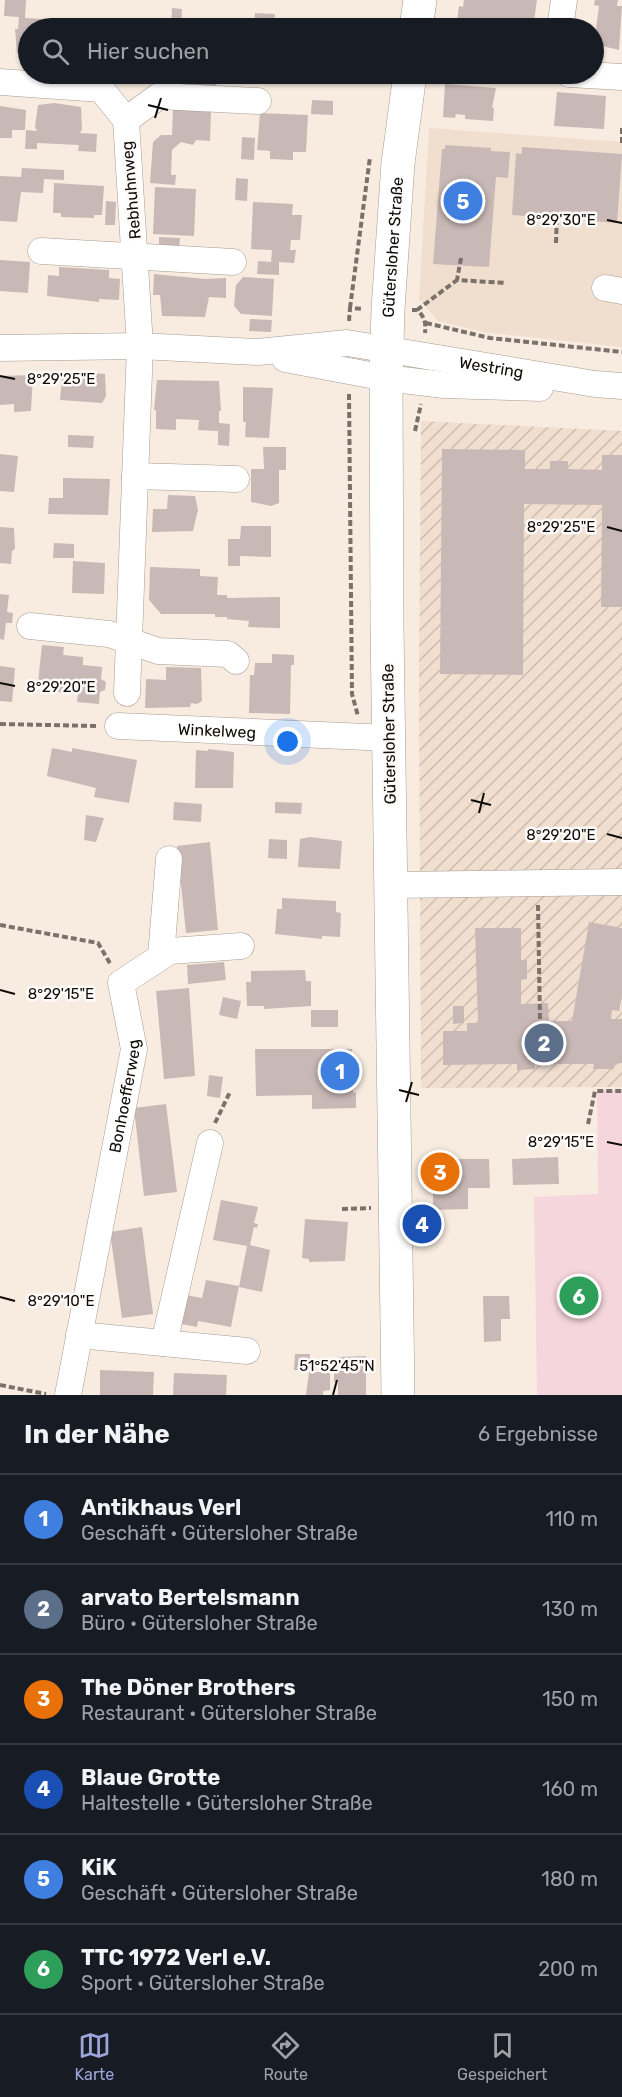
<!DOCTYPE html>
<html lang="de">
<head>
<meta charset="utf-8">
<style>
	:root { --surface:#171b24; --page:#20242c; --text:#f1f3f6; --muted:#9ea1a6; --line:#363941; --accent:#9da6db }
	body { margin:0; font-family:Rubik,sans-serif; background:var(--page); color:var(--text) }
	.you { position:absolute; left:288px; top:742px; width:21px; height:21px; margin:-15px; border:4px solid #fff; border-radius:50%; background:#1a73e8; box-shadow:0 0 0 9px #1a73e833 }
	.badge { display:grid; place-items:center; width:39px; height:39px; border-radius:50%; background:var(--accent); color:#fff; font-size:20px; font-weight:700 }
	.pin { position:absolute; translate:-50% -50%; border:3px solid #fff; box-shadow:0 2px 6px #0006 }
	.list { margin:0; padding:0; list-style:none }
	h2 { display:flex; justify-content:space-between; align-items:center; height:78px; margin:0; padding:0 24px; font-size:26px }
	h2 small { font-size:20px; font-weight:400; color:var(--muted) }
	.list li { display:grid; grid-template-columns:39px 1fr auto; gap:18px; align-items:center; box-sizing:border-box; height:90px; padding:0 24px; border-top:2px solid var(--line) }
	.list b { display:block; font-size:22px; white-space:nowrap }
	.list p { margin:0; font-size:20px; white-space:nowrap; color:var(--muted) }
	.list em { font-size:20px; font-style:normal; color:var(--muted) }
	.icon { flex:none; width:33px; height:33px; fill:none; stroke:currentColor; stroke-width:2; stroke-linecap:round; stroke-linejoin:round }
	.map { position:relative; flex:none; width:622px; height:1395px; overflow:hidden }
	.search { position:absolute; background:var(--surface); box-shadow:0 2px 4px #0004; left:18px; right:18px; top:18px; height:66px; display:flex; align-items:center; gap:15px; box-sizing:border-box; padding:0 21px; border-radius:33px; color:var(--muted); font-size:22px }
	.sheet { height:618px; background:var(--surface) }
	nav { display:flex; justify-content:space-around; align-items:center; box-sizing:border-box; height:84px; border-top:2px solid var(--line); background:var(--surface); font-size:16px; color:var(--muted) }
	nav a { display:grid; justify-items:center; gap:3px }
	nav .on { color:var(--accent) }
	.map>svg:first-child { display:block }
	.built { fill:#f0decf }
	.industrial { fill:url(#industrial-furrows) }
	.garden { fill:#f5d6dd }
	.building { fill:#c9b9b6 }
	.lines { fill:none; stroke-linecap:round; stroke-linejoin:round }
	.minor-casing { stroke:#a69b91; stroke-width:27 }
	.major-casing { stroke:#a69b91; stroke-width:34 }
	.path { stroke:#79716a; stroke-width:4; stroke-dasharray:6 3; stroke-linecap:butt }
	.minor { stroke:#fff; stroke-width:26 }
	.major { stroke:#fff; stroke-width:33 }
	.ticks { fill:none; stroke:#0f0b08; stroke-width:2 }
	.labels { text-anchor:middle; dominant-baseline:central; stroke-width:5; stroke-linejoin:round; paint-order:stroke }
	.street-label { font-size:16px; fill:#0f0b08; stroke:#fdfbf9 }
	.ticks-label { font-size:15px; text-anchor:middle; fill:#0f0b08; stroke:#fdfbf9; stroke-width:5; stroke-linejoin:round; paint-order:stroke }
</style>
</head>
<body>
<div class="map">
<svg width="622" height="1395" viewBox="0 0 622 1395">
	<defs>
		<pattern id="industrial-furrows" width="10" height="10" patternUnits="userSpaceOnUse" patternTransform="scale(1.5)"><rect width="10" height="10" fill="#f0decf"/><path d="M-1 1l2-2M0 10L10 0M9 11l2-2" fill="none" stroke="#cdbdb0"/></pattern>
	</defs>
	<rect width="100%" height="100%" fill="#f8ece1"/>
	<!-- built -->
	<path class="built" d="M429 128 622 142V347L483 332 438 321 419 299Z"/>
	<!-- industrial -->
	<path class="industrial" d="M421 421 622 431V1087L421 1088 419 683Z"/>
	<!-- garden -->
	<path class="garden" d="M597 1090H622V1395H537L534 1197 598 1194Z"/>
	<!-- building -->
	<path class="building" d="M5 0H26L25 18 46 19 45 28H28V54L17 53 15 29H18L19 17 4 16Z
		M464 0H537L533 28 492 27 493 20 487 19 485 28H456L459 6 463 7Z
		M595 0H618L617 6H622L619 50 594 44 599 6 594 5Z
		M172 8 182 9 181 28H171Z
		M255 13 275 14 274 23 285 24 284 28H254Z
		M99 21 143 23V28H99Z
		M271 74H313V84L270 82Z
		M197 75 216 77V87L196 86Z
		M445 84 496 88 492 108H494L493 121 465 119V115L456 114 455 118 443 117Z
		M557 92 606 96 604 129 554 126Z
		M312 100 333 101V115L311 114Z
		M54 103 81 107 82 129 80 133 97 134 96 152 78 151 79 145 37 143V149H25L26 130 37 131 35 127 38 105Z
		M0 106 26 110 25 130H12V138H0Z
		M173 109 211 111 210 141 196 140 193 145 181 142 172 150 171 175H176L175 185 150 183 153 142 161 135H172Z
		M260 113 308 115 306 152H293V160L270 159V151L257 150Z
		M242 137 255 138 254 160 241 159Z
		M445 145 491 148V151L510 152 508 178 496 177 489 267 433 264 442 149H445Z
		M522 147 622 154 617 223 567 219V213H552V218L512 215 516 153 522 154Z
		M22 168 64 170V180L44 179 43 193 21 192 17 222 0 221V176L21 177Z
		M236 178 248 179 247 201 235 200Z
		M54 183 104 186 102 215H94V218L61 217V213H53Z
		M155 187 196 189 194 236 153 234Z
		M106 201 116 202 115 225H105Z
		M253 202 293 204 292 215H302L300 240H291L290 250H296L294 263 279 262V275L257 274 258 261 271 262 272 250 251 249Z
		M159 237 180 238 179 248 159 247Z
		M0 260 30 262 28 293 0 291Z
		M59 267 109 270V278L120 279 119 300 99 299V302L47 296 48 275 59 276Z
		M154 274 205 279 226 278V298L209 297 205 317 162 316 160 295H153Z
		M243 277 274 279 272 316 241 314 234 306 235 295 236 285Z
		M250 319 272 320 271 332 249 331Z
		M75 371 105 374 106 396 102 403 60 400 62 377 74 378Z
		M33 375 31 411 14 412V404L0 405V376Z
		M157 380 219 381 221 411H219V423L230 424 229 446 218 445V431L198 430 199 420 176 419V430L156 429V410H154Z
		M243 387 273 388 269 438 245 437 246 422H243Z
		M68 435 94 436 93 448 68 447Z
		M263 447H286V470H279V503L271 506 251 502V469H264Z
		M442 449 525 450V469H550V461H568V469L602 470V455H622V607H601L602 505 524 504 523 675 440 674Z
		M0 454 18 456 14 492 0 491Z
		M63 478 110 479 108 515 48 514 49 498H63Z
		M168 495 195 496 198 510 193 531 152 532 153 509H167Z
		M241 526H271V557L240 556V566H228V539H240Z
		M0 527 14 528 15 549 12 551 11 564 0 563Z
		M54 543 74 544V558H53Z
		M73 561 105 563 104 594 72 593Z
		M150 567 200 569V576L218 577 217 595H227V598L280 597V628L248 627 249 621 227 619V617H215V614H161L149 600Z
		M0 594 9 595 7 612 13 613 12 623H6L4 640 0 639Z
		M42 645 64 647 63 655 83 657V665L102 667 101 679 106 682 105 690 100 692 99 704 77 702 78 694 58 692 59 684 38 682Z
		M272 654 294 655V665H291L290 714 249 713 250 675H254L255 663H272Z
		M0 666 15 668 12 702 0 701Z
		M166 667 201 668 202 701 197 704 191 703 190 707 145 708 146 679 166 680Z
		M52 748 72 752V748L137 760 129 803 94 797 96 788 47 776Z
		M208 749 234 752 233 788H195L196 750 208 751Z
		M174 802 202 804 201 822 173 820Z
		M275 802 302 803 301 814 275 813Z
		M86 815 104 818 96 842 84 840Z
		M310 837 342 841 340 869 298 867 300 839Z
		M269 839 287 840V859L268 858Z
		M210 842 218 930 186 933 177 846Z
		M282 898 336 901V912L341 913 340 937 322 936V939L275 934 277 909H282Z
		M589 922 622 928V995L619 1011 612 1010 611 1019H622V1063L614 1064V1069H593L594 1064H534L535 1069 517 1070V1064L443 1065V1031H467V1023H478L475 928H521V960H527V979L521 980V1004L548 1003 549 1021H572Z
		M224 962 226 980 188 984 187 965Z
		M305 970 306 981H311V1006L264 1009V1006H247L246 982H251V971Z
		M189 988 195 1076 164 1079 156 991Z
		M223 997 241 1001 237 1019 219 1015Z
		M453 1006H464V1023L453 1024Z
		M311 1010H338V1027H311Z
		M255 1049H352L353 1093 356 1092V1108L312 1109V1095L256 1096Z
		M209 1075 223 1077 220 1098 207 1096Z
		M166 1104 177 1192 144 1196 134 1108Z
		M558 1157 559 1184 513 1185 512 1159Z
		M426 1159H489L490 1188H468V1209L433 1210V1186L426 1187Z
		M221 1200 258 1207 254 1223 258 1224 257 1228 254 1227 250 1245 270 1250 262 1292 239 1287 247 1246 213 1240Z
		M305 1219 348 1222 345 1261 309 1262V1259L302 1258Z
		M142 1227 153 1314 122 1318 110 1232Z
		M206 1280 239 1286 231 1327 198 1321 197 1327 181 1324 186 1295 202 1298Z
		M483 1296H509L510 1319H501V1341L484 1342Z
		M295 1354H310L309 1370H294Z
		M366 1356V1395H338V1381L334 1382V1371H337L338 1357Z
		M100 1370 154 1372 153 1395H100Z
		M309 1372H330V1390L323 1391V1395H306Z
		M174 1373 227 1375 226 1395H173Z"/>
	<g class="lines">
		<defs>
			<g id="minor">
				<path d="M560 28 564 0"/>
				<path d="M569 74 622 77"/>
				<path d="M0 82 101 89 126 120"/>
				<path d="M41 251 233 262"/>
				<path d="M605 288 622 291"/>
				<path id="s1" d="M0 348 140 346 258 352 347 343 595 384 622 386"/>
				<path d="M285 359 386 378 444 385 540 388"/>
				<path d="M135 476 236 479"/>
				<path d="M30 626 109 634 158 651 228 654 236 661"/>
				<path d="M127 693 140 346 126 120 159 96 258 101"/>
				<path id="s2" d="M118 726 389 738"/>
				<path d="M392 885 622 882"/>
				<path d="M161 956 169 859"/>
				<path d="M79 1335 247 1351"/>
				<path d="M164 1343 210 1143"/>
				<path id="s3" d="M68 1395 134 1049 121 983 170 951 241 946"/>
			</g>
			<g id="major">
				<path d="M416 28 420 0"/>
				<path id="s4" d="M398 1395 387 625 386 378 388 309 398 163 410 74"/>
			</g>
		</defs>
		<!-- minor casing -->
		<use href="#minor" class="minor-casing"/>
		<!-- major casing -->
		<use href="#major" class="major-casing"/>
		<!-- path -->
		<path class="path" d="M622 128V146
			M556 243 557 214
			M461 258 457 280 506 283
			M350 308 370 157
			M412 310H417C425 317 426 323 425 333
			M417 310 457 280
			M349 321 350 308 363 309
			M426 323 490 338 622 352
			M349 394 352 694 358 716
			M415 431 421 404
			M0 724 96 726
			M538 905 540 1021
			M0 925 98 943 111 965
			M215 1123 230 1092
			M588 1124 595 1091H622
			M342 1209 371 1208
			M0 1385 46 1394"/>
		<!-- minor -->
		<use href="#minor" class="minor"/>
		<!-- major -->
		<use href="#major" class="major"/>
	</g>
	<!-- ticks -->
	<path class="ticks" d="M148 105 168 110M155 118 161 98M607 220 622 223M0 376 15 379M607 527 622 531M0 683 15 686M471 800 491 805M479 813 484 793M607 834 622 838M0 990 15 994M399 1090 419 1095M406 1102 412 1082M607 1142 622 1145M0 1297 15 1301M333 1395 337 1380"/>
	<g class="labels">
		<!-- street labels -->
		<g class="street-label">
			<text transform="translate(131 190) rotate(-95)">Rebhuhnweg</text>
			<text stroke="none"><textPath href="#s4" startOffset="1148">Gütersloher Straße</textPath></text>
			<text stroke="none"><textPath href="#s1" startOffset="494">Westring</textPath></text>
			<text stroke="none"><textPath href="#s2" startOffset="99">Winkelweg</textPath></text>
			<text transform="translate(389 734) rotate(-91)">Gütersloher Straße</text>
			<text stroke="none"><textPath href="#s3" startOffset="304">Bonhoefferweg</textPath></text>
		</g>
	</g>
	<g class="ticks-label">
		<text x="561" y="225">8°29'30"E</text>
		<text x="61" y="384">8°29'25"E</text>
		<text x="561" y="532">8°29'25"E</text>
		<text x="61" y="692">8°29'20"E</text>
		<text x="561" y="840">8°29'20"E</text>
		<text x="61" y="999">8°29'15"E</text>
		<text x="561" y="1147">8°29'15"E</text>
		<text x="61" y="1306">8°29'10"E</text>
		<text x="337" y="1371">51°52'45"N</text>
	</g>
</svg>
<div class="you"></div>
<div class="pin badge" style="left:340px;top:1071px;background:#3f7fe0">1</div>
<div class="pin badge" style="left:544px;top:1043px;background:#5c6f8a">2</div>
<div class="pin badge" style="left:440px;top:1172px;background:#e8710a">3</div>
<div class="pin badge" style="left:422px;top:1224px;background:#1a4fb4">4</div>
<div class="pin badge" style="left:463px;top:201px;background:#3f7fe0">5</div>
<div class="pin badge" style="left:579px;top:1296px;background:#2e9e5b">6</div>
<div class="search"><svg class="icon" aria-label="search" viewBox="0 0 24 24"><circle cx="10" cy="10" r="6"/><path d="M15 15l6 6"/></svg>Hier suchen</div>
</div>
<section class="sheet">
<h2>In der Nähe<small>6 Ergebnisse</small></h2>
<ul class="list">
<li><span class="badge" style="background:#3f7fe0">1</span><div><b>Antikhaus Verl</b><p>Geschäft · Gütersloher Straße</p></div><em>110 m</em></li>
<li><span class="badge" style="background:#5c6f8a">2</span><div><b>arvato Bertelsmann</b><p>Büro · Gütersloher Straße</p></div><em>130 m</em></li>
<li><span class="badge" style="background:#e8710a">3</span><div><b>The Döner Brothers</b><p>Restaurant · Gütersloher Straße</p></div><em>150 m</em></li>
<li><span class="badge" style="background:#1a4fb4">4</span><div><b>Blaue Grotte</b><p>Haltestelle · Gütersloher Straße</p></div><em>160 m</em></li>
<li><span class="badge" style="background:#3f7fe0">5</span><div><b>KiK</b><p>Geschäft · Gütersloher Straße</p></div><em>180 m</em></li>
<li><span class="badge" style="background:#2e9e5b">6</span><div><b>TTC 1972 Verl e.V.</b><p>Sport · Gütersloher Straße</p></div><em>200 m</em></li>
</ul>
</section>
<nav>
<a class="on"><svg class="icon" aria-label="map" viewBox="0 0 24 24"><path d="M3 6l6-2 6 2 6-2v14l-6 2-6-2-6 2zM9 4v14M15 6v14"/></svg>Karte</a>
<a><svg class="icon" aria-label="directions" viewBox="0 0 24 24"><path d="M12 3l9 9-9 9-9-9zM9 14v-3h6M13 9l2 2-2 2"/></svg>Route</a>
<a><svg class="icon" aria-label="saved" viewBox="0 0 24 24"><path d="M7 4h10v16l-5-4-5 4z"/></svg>Gespeichert</a>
</nav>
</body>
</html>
